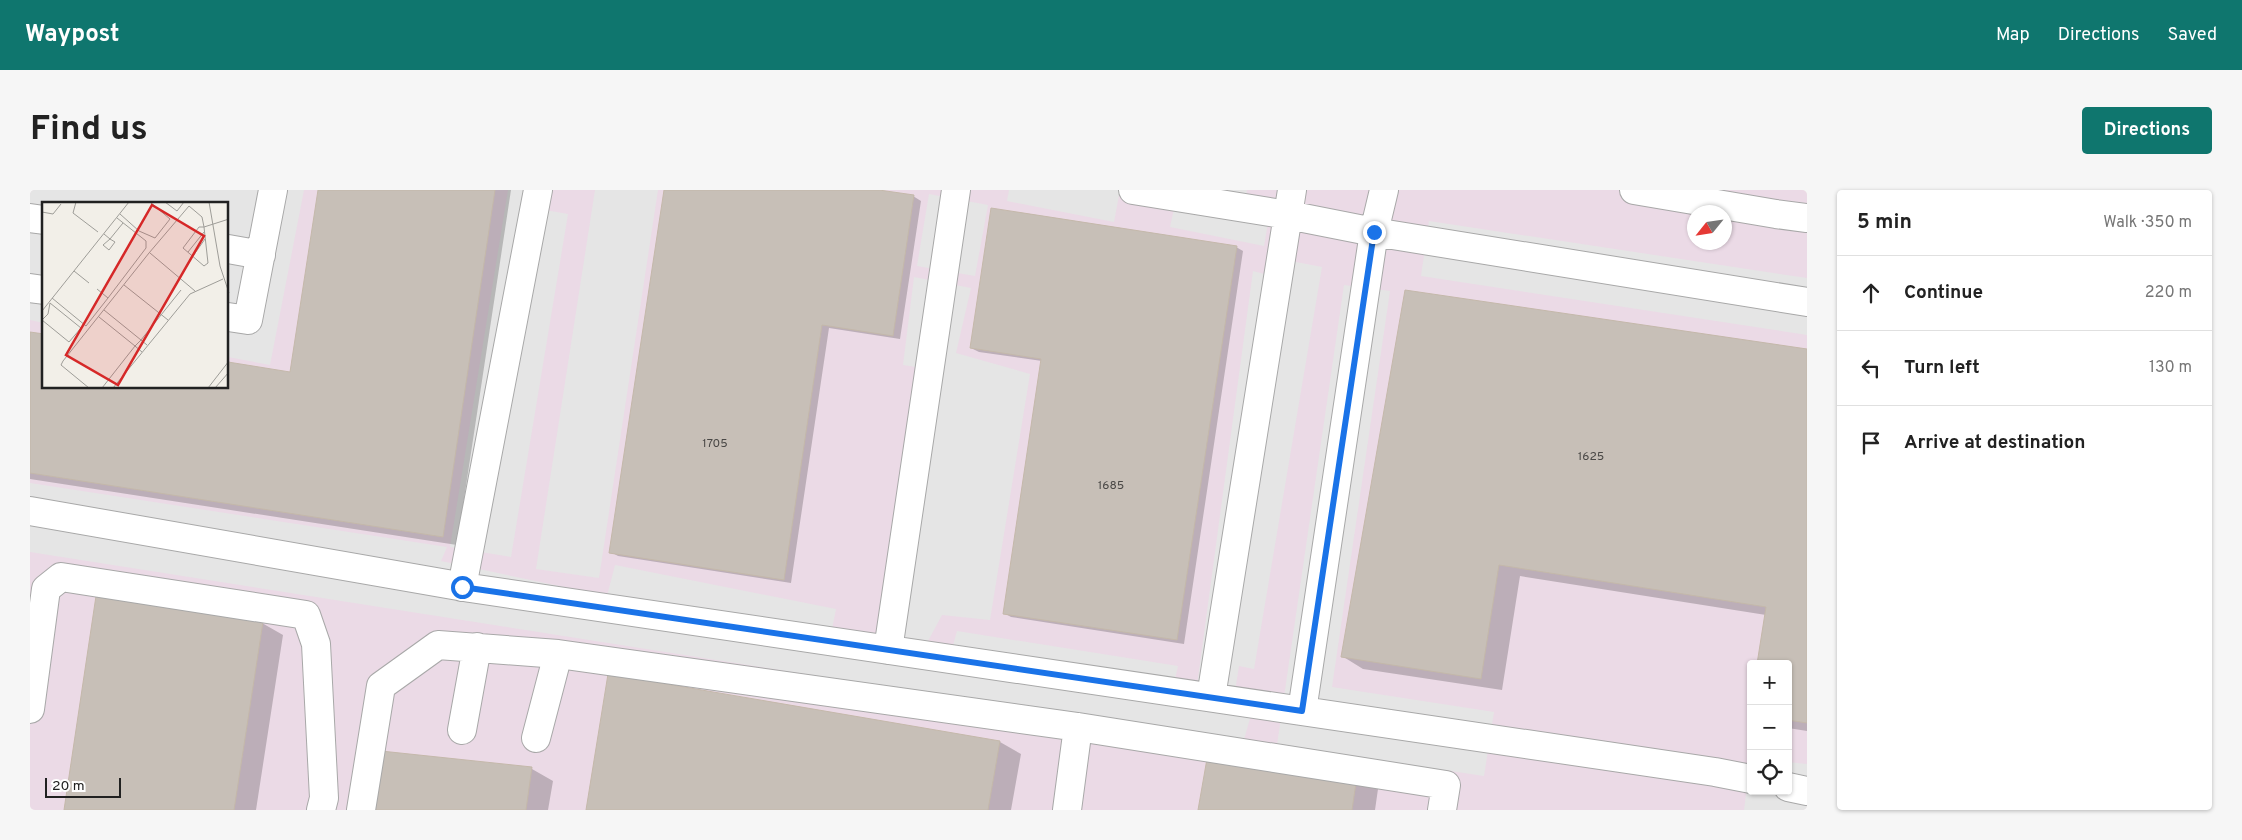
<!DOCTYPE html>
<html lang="en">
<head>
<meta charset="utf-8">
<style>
	:root { --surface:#fff; --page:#f6f6f6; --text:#222; --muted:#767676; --line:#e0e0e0; --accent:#0f766e }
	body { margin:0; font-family:Overpass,sans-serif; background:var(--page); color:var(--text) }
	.controls { position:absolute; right:15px; bottom:15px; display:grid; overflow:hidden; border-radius:5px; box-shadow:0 1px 4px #0004 }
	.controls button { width:45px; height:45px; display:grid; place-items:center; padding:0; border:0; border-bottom:1px solid var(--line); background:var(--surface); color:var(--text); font:25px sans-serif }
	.compass { position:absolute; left:1657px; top:15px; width:45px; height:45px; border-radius:50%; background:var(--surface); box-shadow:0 1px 4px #0004; rotate:240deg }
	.scale { position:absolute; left:15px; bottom:12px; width:76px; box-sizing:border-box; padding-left:5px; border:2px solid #212121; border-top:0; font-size:14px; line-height:18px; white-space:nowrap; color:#212121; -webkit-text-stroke:4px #fff; paint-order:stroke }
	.stop { position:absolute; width:15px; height:15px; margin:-11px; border:4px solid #1a73e8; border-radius:50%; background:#fff }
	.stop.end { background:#1a73e8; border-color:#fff; box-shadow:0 1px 5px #0008 }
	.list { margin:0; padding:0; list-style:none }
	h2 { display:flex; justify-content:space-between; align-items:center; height:65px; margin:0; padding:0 20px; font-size:21px }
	h2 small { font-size:16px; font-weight:400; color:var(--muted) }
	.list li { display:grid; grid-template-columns:32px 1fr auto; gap:15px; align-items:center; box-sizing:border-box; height:75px; padding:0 20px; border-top:1px solid var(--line) }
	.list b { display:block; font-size:19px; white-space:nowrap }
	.list em { font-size:16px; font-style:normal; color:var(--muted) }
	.icon { flex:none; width:28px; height:28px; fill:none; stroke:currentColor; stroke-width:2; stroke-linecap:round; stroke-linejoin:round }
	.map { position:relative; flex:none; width:1777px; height:620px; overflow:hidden; border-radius:5px }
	header { display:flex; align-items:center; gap:30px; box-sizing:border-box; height:70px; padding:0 25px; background:var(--accent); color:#fff }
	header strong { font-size:24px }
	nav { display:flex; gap:28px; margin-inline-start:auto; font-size:18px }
	.intro { display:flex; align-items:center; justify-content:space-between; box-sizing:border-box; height:120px; padding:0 30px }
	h1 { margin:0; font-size:35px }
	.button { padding:12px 22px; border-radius:5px; background:var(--accent); color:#fff; font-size:18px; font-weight:700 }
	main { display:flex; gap:30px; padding:0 30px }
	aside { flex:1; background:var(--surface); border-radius:5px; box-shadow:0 1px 4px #0004 }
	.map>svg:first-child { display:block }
	.industrial { fill:#ebdae6; fill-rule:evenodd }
	.parking { fill:#e5e5e5 }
	.shadow { fill:#0003 }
	.building { fill:#c7bfb7; stroke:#c4b8aa }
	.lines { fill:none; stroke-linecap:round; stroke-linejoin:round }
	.minor-casing { stroke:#a8a8a8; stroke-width:30 }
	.minor { stroke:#fff; stroke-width:28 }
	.route { stroke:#1a73e8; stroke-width:6 }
	.labels { text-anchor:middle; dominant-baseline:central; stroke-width:4; stroke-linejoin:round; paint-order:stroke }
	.number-label { font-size:12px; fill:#4a4846 }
	.inset-road { fill:none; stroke:#9e9d98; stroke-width:1 }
	.view { fill:#d62828; fill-opacity:0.15; stroke:#d62828; stroke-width:2.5 }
	.inset-edge { fill:none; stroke:#212121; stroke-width:2.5 }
</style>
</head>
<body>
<header>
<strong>Waypost</strong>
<nav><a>Map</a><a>Directions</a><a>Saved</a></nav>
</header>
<div class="intro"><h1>Find us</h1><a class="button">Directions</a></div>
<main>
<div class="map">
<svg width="1777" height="620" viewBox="0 0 1777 620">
	<rect width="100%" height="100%" fill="#f2efe8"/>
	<!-- industrial -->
	<path class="industrial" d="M0 0H1777V620H0ZM14 14H198V198H14ZM1664 22H1694V52H1664ZM1721 474H1758V601H1721Z"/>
	<!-- parking -->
	<path class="parking" d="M0 0H274L240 175 198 167V14H14V133L0 130Z
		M478 0H518L515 20 538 24 481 367 420 357Z
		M565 0H628L569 388 506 379Z
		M979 0H1090L1084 32 977 11Z
		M1148 0H1217L1213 22 1239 27 1234 56 1140 37Z
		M899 4 958 15 945 86 887 76Z
		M1399 31 1777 88V145L1391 86Z
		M1245 68 1292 77 1224 479 1209 476 1205 501 1225 511 1213 553 0 362V293L417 357 411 371 577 406 585 375 806 419 802 439 847 447 892 178 873 175 884 87 941 98 926 163 1000 184 960 430 912 425 898 451 922 459 927 441 1148 476 1143 497 1166 503 1223 81 1242 86Z
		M1314 95 1360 101 1302 497 1464 522 1454 586 1247 555Z
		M1721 566V601H1758V572L1777 574V620H1714Z"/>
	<!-- shadow -->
	<path class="shadow" d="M289 0H481L427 355 0 289V143L14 198H198V173L261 183Z
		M635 0H841L883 6 891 11 870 149 799 138 761 393 588 366 581 362Z
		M1206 57 1213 61 1154 454 981 427 974 423 1012 171 949 162 941 158Z
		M1777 160V541L1758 538V474L1736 425 1490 386 1472 500 1333 479 1312 466Z
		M232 433 253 445 226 620H35Z
		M579 486 970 552 991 564 981 620H557Z
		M502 579 523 591 518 620H340Z
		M1327 587 1348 599 1345 620H1170Z"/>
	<!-- building -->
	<path class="building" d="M288 0H465L413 347 0 283V142L14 144V198H198V172L260 182Z
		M634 0H849L884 5 863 146 792 135 754 390 579 363Z
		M961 18 1207 56 1147 450 973 424 1011 169 940 158Z
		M1375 100 1777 159V533L1758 530V474H1727L1736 417 1469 375 1451 489 1311 467Z
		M66 406 233 432 204 620H34Z
		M578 484 970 551 958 620H556Z
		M351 561 502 577 496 620H339Z
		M1178 563 1327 586 1322 620H1168Z"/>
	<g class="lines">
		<defs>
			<path id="minor" d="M1103 0 1258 25 1262 0
				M1604 0 1746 24 1777 28
				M0 28 14 30
				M198 59 231 65
				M0 98 14 100
				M198 127 218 130 243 0
				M0 321 440 398 1685 582 1721 589
				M432 397 508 0
				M858 460 926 0
				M1181 507 1258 25 1344 42 1354 0
				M0 519 16 399 31 387 276 425 286 454 294 608 291 620
				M1272 521 1344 42 1777 112
				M432 540 447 457
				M506 548 528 464
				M1758 597 1777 601
				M331 620 351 496 408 455 528 464 1048 537
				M1037 620 1048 537 1416 595 1412 620"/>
		</defs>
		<!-- minor casing -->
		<use href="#minor" class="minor-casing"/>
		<!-- minor -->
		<use href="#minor" class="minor"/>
	</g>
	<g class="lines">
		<!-- route -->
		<path class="route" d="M432 397 1272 521 1344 42"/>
	</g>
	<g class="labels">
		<!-- number labels -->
		<g class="number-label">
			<text x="685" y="254">1705</text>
			<text x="1561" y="267">1625</text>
			<text x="1081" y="296">1685</text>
		</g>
	</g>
	<!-- overview -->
	<g transform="translate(12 12)">
		<rect width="186" height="186" fill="#f2efe8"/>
		<path class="inset-road" d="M34 0 31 11 56 30M123 0 135 9 142 0M167 0 178 64 187 91M0 10 11 12 19 2M78 12 97 29 113 36 128 17 108 0M157 25H162L166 61 162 64 141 46ZM62 32 68 37 81 21M68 37 73 40 67 48 61 43ZM146 50 162 30M108 51 153 89M151 54 163 37M32 69 47 81M82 83 126 118M10 96 44 124 66 96 55 87M66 96 104 46V39L75 16M62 108 99 138 93 144 100 150M0 109 87 0M57 115 93 144 60 186M0 118 27 140 39 126 8 101M0 118 6 112 8 101M105 143 99 138 139 88M47 186 19 163 21 159 107 51 147 4 160 15 162 25 187 17M71 186 148 92 181 77M166 186 187 159M173 186 187 170"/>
		<path class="view" d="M110 3 162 34 76 183 24 153Z"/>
		<rect width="186" height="186" class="inset-edge"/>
	</g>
</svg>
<div class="controls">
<button>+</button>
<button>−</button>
<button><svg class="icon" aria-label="locate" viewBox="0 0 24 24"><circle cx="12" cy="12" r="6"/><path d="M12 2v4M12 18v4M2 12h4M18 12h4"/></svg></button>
</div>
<svg class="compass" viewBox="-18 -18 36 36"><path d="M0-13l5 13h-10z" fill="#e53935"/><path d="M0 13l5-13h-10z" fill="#767676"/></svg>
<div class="scale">20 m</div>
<div class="stop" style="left:432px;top:397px"></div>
<div class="stop end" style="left:1344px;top:42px"></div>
</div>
<aside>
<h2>5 min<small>Walk · 350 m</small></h2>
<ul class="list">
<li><svg class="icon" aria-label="ahead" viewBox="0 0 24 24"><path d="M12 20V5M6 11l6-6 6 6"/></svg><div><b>Continue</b></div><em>220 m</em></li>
<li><svg class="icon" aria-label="left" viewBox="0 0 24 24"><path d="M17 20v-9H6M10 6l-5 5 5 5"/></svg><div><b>Turn left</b></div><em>130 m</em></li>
<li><svg class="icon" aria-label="arrive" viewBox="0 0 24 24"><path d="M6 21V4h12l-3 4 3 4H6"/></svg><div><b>Arrive at destination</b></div></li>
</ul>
</aside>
</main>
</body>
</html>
